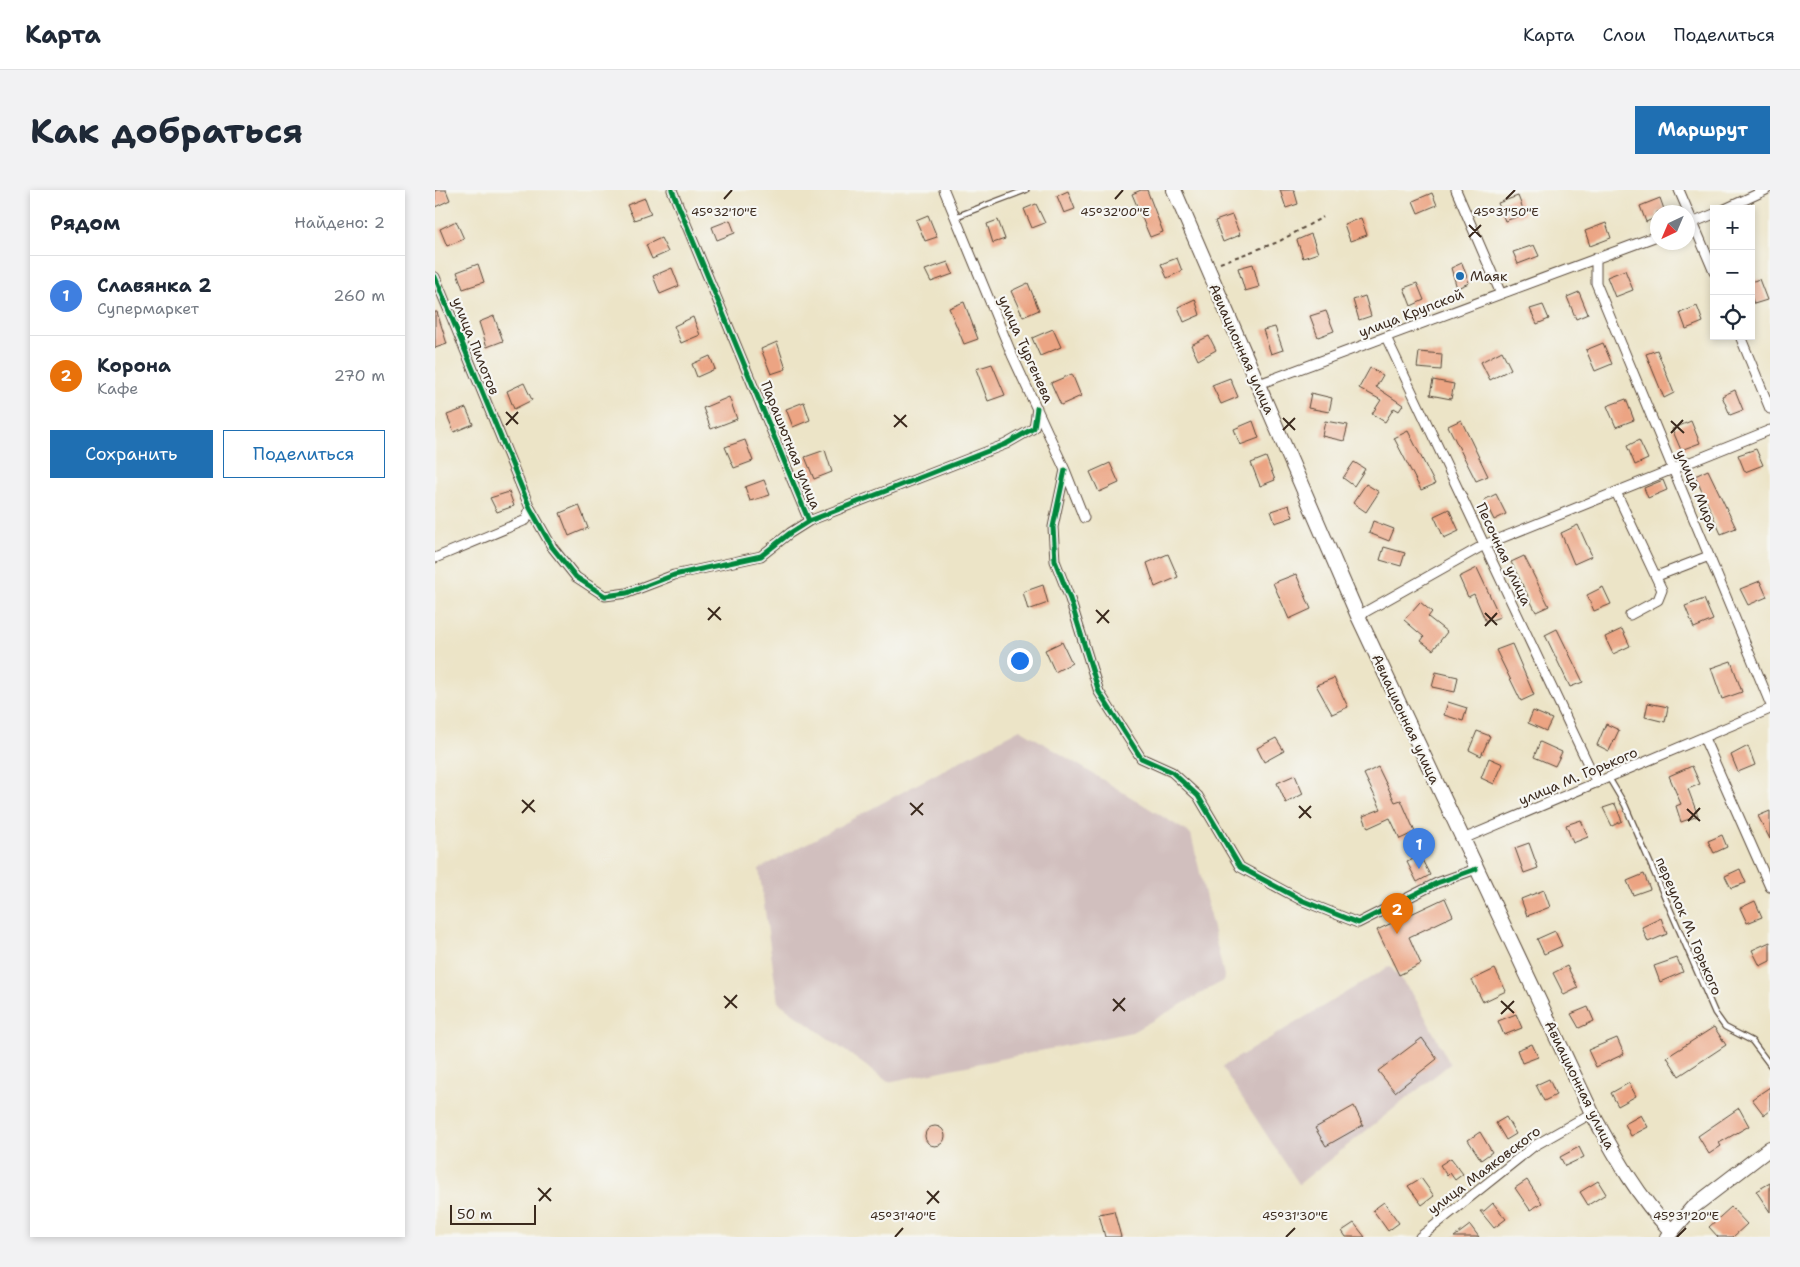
<!DOCTYPE html>
<html lang="ru">
<head>
<meta charset="utf-8">
<style>
	:root { --surface:#fff; --page:#f2f2f3; --text:#1f2937; --muted:#747a83; --line:#e0e1e3; --accent:#1f6fb2 }
	body { margin:0; font-family:"Shantell Sans",sans-serif; background:var(--page); color:var(--text) }
	.controls { position:absolute; right:15px; top:15px; display:grid; overflow:hidden; border-radius:0px; box-shadow:0 2px 8px #0003 }
	.controls button { width:45px; height:45px; display:grid; place-items:center; padding:0; border:0; border-bottom:1px solid var(--line); background:var(--surface); color:var(--text); font:25px sans-serif }
	.compass { position:absolute; left:1215px; top:15px; width:45px; height:45px; border-radius:50%; background:var(--surface); box-shadow:0 2px 8px #0003; rotate:224deg }
	.scale { position:absolute; left:15px; bottom:12px; width:86px; box-sizing:border-box; padding-left:5px; border:2px solid #3b2a1e; border-top:0; font-size:14px; line-height:18px; white-space:nowrap; color:#3b2a1e; -webkit-text-stroke:4px #f6f6f2; paint-order:stroke }
	.you { position:absolute; left:584px; top:470px; width:18px; height:18px; margin:-12px; border:4px solid #fff; border-radius:50%; background:#1a73e8; box-shadow:0 0 0 8px #1a73e833 }
	.badge { display:grid; place-items:center; width:32px; height:32px; border-radius:50%; background:var(--accent); color:#fff; font-size:16px; font-weight:700 }
	.pin { position:absolute; translate:-50% -41px; filter:drop-shadow(0 1px 2px #0008) }
	.pin::after { content:''; position:absolute; top:26px; width:18px; height:15px; background:inherit; clip-path:polygon(0 0,100% 0,50% 100%) }
	.list { margin:0; padding:0; list-style:none }
	h2 { display:flex; justify-content:space-between; align-items:center; height:65px; margin:0; padding:0 20px; font-size:21px }
	h2 small { font-size:16px; font-weight:400; color:var(--muted) }
	.list li { display:grid; grid-template-columns:32px 1fr auto; gap:15px; align-items:center; box-sizing:border-box; height:80px; padding:0 20px; border-top:1px solid var(--line) }
	.list b { display:block; font-size:19px; white-space:nowrap }
	.list p { margin:0; font-size:16px; white-space:nowrap; color:var(--muted) }
	.list em { font-size:16px; font-style:normal; color:var(--muted) }
	.actions { display:flex; gap:10px; padding:15px 20px }
	.actions a { flex:1; padding:11px 0; border:1px solid var(--accent); border-radius:0px; text-align:center; font-size:18px; color:var(--accent) }
	.actions .main { background:var(--accent); color:#fff }
	.icon { flex:none; width:28px; height:28px; fill:none; stroke:currentColor; stroke-width:2; stroke-linecap:round; stroke-linejoin:round }
	.map { position:relative; flex:none; width:1335px; height:1047px; overflow:hidden; border-radius:0px }
	header { display:flex; align-items:center; gap:30px; box-sizing:border-box; height:70px; padding:0 25px; background:var(--surface); border-bottom:1px solid var(--line) }
	header strong { font-size:24px }
	nav { display:flex; gap:28px; margin-inline-start:auto; font-size:18px }
	.intro { display:flex; align-items:center; justify-content:space-between; box-sizing:border-box; height:120px; padding:0 30px }
	h1 { margin:0; font-size:35px }
	.button { padding:12px 22px; border-radius:0px; background:var(--accent); color:#fff; font-size:18px; font-weight:700 }
	main { display:flex; gap:30px; padding:0 30px }
	aside { flex:1; background:var(--surface); border-radius:0px; box-shadow:0 2px 8px #0003 }
	.map>svg:first-child { display:block }
	.industrial { fill:#d1bfbe }
	.building { fill:#eca483 }
	.lines { fill:none; stroke-linecap:round; stroke-linejoin:round }
	.lane-casing { stroke:#564637; stroke-width:7 }
	.street-casing { stroke:#564637; stroke-width:11 }
	.secondary-casing { stroke:#564637; stroke-width:16 }
	.path { stroke:#564637; stroke-width:2; stroke-dasharray:4 4; stroke-linecap:butt }
	.lane { stroke:#fff; stroke-width:4.5 }
	.street { stroke:#fff; stroke-width:9 }
	.secondary { stroke:#fff; stroke-width:14 }
	.cycleway-casing { stroke:#f6f6f2; stroke-width:8 }
	.cycleway { stroke:#00873e; stroke-width:5 }
	.ticks { fill:none; stroke:#3b2a1e; stroke-width:2 }
	.poi-dot { fill:#1f6fb2; stroke:#f6f6f2; stroke-width:2 }
	.labels { text-anchor:middle; dominant-baseline:central; stroke-width:4.5; stroke-linejoin:round; paint-order:stroke }
	.poi-label { font-size:14px; fill:#3b2a1e; stroke:#f6f6f2; text-anchor:start }
	.street-label { font-size:14px; fill:#3b2a1e; stroke:#f6f6f2 }
	.ticks-label { font-size:12px; text-anchor:middle; fill:#3b2a1e; stroke:#f6f6f2; stroke-width:4.5; stroke-linejoin:round; paint-order:stroke }
</style>
</head>
<body>
<header>
<strong>Карта</strong>
<nav><a>Карта</a><a>Слои</a><a>Поделиться</a></nav>
</header>
<div class="intro"><h1>Как добраться</h1><a class="button">Маршрут</a></div>
<main>
<aside>
<h2>Рядом<small>Найдено: 2</small></h2>
<ul class="list">
<li><span class="badge" style="background:#3f7fe0">1</span><div><b>Славянка 2</b><p>Супермаркет</p></div><em>260 m</em></li>
<li><span class="badge" style="background:#e8710a">2</span><div><b>Корона</b><p>Кафе</p></div><em>270 m</em></li>
</ul>
<div class="actions"><a class="main">Сохранить</a><a>Поделиться</a></div>
</aside>
<div class="map">
<svg width="1335" height="1047" viewBox="0 0 1335 1047">
	<rect width="100%" height="100%" fill="#f6f6f2"/>
	<filter id="ink" filterUnits="userSpaceOnUse"><feTurbulence type="fractalNoise" baseFrequency=".02" numOctaves="2"/><feDisplacementMap in="SourceGraphic" scale="10" xChannelSelector="R" yChannelSelector="G"/><feConvolveMatrix kernelMatrix="1 2 1 2 8 2 1 2 1" color-interpolation-filters="sRGB"/></filter>
	<filter id="wash" filterUnits="userSpaceOnUse"><feTurbulence type="fractalNoise" baseFrequency=".0096" numOctaves="4" result="noise"/><feDisplacementMap in="SourceGraphic" scale="20" xChannelSelector="R" yChannelSelector="G"/><feGaussianBlur stdDeviation="1.12" result="paint"/><feColorMatrix in="noise" values="0 0 0 0 0 0 0 0 0 0 0 0 0 0 0 0 0 1.4 0 .05"/><feComposite in="paint" operator="in"/></filter>
	<g filter="url(#wash)">
		<rect width="100%" height="100%" fill="#ece4c7"/>
		<!-- industrial -->
		<path class="industrial" d="M585 539 756 644 790 790 697 842 453 892 343 812 324 679Z
			M955 776 979 806 1015 874 864 994 787 877Z"/>
		<g id="blocks">
			<!-- building -->
			<path class="building" d="M0 0H11L15 10 0 17Z
				M706 0H712L728 42 715 47 697 4Z
				M845 0H859L863 14 851 18Z
				M633 1 640 19 629 23 622 6Z
				M997 3 1002 15 983 23 978 11Z
				M1083 6 1090 24 1070 31 1063 13Z
				M210 8 216 24 199 30 192 15Z
				M1225 8 1230 22H1222V27L1211 32 1205 16Z
				M601 14 610 33 597 38 589 19Z
				M493 25 502 47 490 51 481 30Z
				M797 25 805 45 788 52 780 31Z
				M926 28 932 45 915 51 909 34Z
				M295 30 300 43 282 50 277 37Z
				M563 30 570 49 558 53 552 34Z
				M21 31 29 49 12 56 5 39Z
				M1171 33 1176 48 1155 56 1150 41Z
				M876 44 883 63 868 68 862 50Z
				M226 48 233 62 217 69 211 55Z
				M1099 55 1104 66 1083 74 1078 62Z
				M742 68 747 81 732 88 726 74Z
				M513 72 518 84 496 92 490 80Z
				M1027 73 1034 93 1022 98 1016 78Z
				M43 74 49 92 28 99 22 82Z
				M818 74 824 97 810 101 803 78Z
				M237 78 244 96 225 104 218 86Z
				M1190 80 1198 100 1180 107 1172 87Z
				M1324 89 1332 110 1319 114 1316 106V92Z
				M593 93 604 120 588 127 576 101Z
				M982 93 989 110 976 116 969 98Z
				M1144 102 1153 124 1141 129 1132 107Z
				M930 106 936 126 924 130 918 110Z
				M760 109 765 125 749 132 743 117Z
				M529 112 543 149 529 154 514 118Z
				M1108 115 1114 129 1102 134 1095 119Z
				M1262 116 1268 132 1251 139 1245 123Z
				M891 121 899 141 883 147 875 126Z
				M0 122H2L12 154 0 158Z
				M59 126 68 151 52 157 44 132Z
				M258 127 265 145 246 153 239 136Z
				M840 137 848 160 836 164 828 140Z
				M618 139 626 157 605 166 597 148Z
				M774 146 781 160 763 170 756 155Z
				M342 152 351 179 336 184 326 159Z
				M1168 153 1177 174 1160 181 1151 160Z
				M1222 160 1239 203 1229 208 1211 164Z
				M1067 161 1076 179 1055 190 1046 172Z
				M984 162 1007 164 1006 180 982 178Z
				M275 166 280 179 262 187 257 174Z
				M557 174 570 205 553 211 541 179Z
				M935 178 948 185 941 197 968 215 964 221 959 218 950 232 937 224 946 210 924 198Z
				M637 184 646 206 626 215 616 193Z
				M795 188 803 207 786 214 777 195Z
				M998 190 1019 194 1016 209 995 205Z
				M89 193 97 210 79 219 72 201Z
				M1300 200 1308 220 1295 225 1287 206Z
				M876 203 897 208 894 222 873 218Z
				M294 207 302 229 276 239 268 218Z
				M1191 209 1199 230 1181 237 1172 216Z
				M369 212 375 230 358 237 351 219Z
				M31 218 38 234 19 242 12 225Z
				M1026 230 1053 286 1041 291 1013 236Z
				M818 231 824 248 805 255 799 239Z
				M890 231 913 235 909 251 887 246Z
				M1256 231 1265 253 1246 260 1237 239Z
				M973 241 1000 294 986 300 959 248Z
				M310 250 318 271 299 278 290 257Z
				M1204 250 1213 269 1200 275 1192 256Z
				M1321 259 1328 275 1310 282 1303 265Z
				M390 260 397 282 379 289 370 267Z
				M831 267 840 290 825 296 816 273Z
				M919 272 930 279 919 296 908 288Z
				M675 273 684 293 664 302 655 282Z
				M1273 280 1301 338 1286 344 1260 286Z
				M329 290 335 305 315 311 310 297Z
				M1228 290 1232 300 1213 308 1209 298Z
				M931 294 944 302 931 322 918 313Z
				M74 302 79 316 62 322 55 308Z
				M1061 304 1071 324 1059 330 1049 310Z
				M144 315 153 338 134 346 125 323Z
				M854 315 858 327 840 333 836 321Z
				M1014 319 1024 341 1009 348 999 326Z
				M938 331 959 339 954 351 934 343Z
				M1143 335 1157 366 1139 374 1126 343Z
				M949 357 970 363 966 376 945 370Z
				M733 364 743 387 720 397 712 373Z
				M1089 366 1114 416 1101 422 1076 372Z
				M1042 378 1065 427 1051 432 1039 404 1033 407 1024 387Z
				M861 384 876 419 854 429 838 393Z
				M1325 391 1332 407 1313 415 1305 399Z
				M608 395 613 413 593 420 588 402Z
				M1168 397 1176 414 1159 421 1152 405Z
				M1269 409 1278 430 1259 438 1250 416Z
				M985 412 997 422 993 427 1012 442 998 460 986 451 989 447 969 430Z
				M1122 439 1148 492 1135 497 1110 445Z
				M1187 439 1195 456 1178 464 1170 447Z
				M627 452 637 473 620 482 610 460Z
				M1077 454 1099 505 1086 511 1061 460Z
				M1296 471 1307 502 1287 509 1276 478Z
				M1001 482 1023 487 1020 502 997 497Z
				M899 488 913 517 897 524 881 495Z
				M1013 512 1032 518 1028 531 1009 525Z
				M1213 513 1233 517 1230 532 1210 527Z
				M1098 521 1117 529 1111 541 1093 533Z
				M1171 534 1184 540 1174 561 1162 555Z
				M1042 541 1055 546 1046 566 1034 560Z
				M841 548 849 561 829 572 822 558Z
				M1105 552 1127 562 1120 576 1099 567Z
				M1313 556 1320 575 1303 582 1296 565Z
				M1054 568 1068 574 1059 594 1046 588Z
				M1257 576 1265 594 1253 599 1263 626 1246 632 1241 616 1246 614 1234 586Z
				M943 577 960 612 966 610 980 642 965 649 955 628 933 638 928 626 946 619 929 584Z
				M860 585 868 604 851 613 842 593Z
				M1180 614 1187 631 1177 636 1168 618Z
				M1335 621V649L1323 626Z
				M1146 630 1153 647 1138 653 1131 635Z
				M1287 645 1292 657 1279 663 1273 651Z
				M1094 653 1103 678 1089 683 1080 658Z
				M985 666 995 685 982 692 972 672Z
				M1305 679 1311 693 1296 698 1290 686Z
				M1209 684 1215 699 1198 705 1192 691Z
				M1109 700 1115 717 1092 726 1086 709Z
				M1010 708 1018 726 974 747 986 774 964 785 942 740Z
				M1320 711 1327 727 1312 733 1305 718Z
				M1226 728 1232 744 1213 752 1207 737Z
				M1120 741 1127 756 1109 764 1102 749Z
				M1335 752V771L1325 776 1317 760Z
				M1242 768 1248 782 1225 792 1219 776Z
				M1132 776 1143 798 1129 805 1118 783Z
				M1060 779 1071 801 1048 812 1037 790Z
				M1153 817 1159 831 1144 838 1136 824Z
				M1081 824 1087 838 1069 845 1063 831Z
				M1279 837 1291 855 1244 886 1232 867Z
				M987 848 1002 869 960 902 943 881Z
				M1182 848 1189 864 1161 877 1153 860Z
				M1097 854 1103 867 1087 873 1082 860Z
				M1114 889 1121 905 1109 911 1101 895Z
				M1194 893 1201 906 1183 916 1176 903Z
				M1335 897V920L1329 925 1317 909Z
				M919 916 928 935 891 956 880 938Z
				M1304 918 1314 936 1284 953 1286 956 1274 964 1263 946Z
				M1206 925 1213 937 1196 946 1190 934Z
				M1071 927 1081 944 1071 950 1061 933Z
				M490 946a10 10 0 1 1 20 0a10 10 0 1 1-20 0Z
				M1045 942 1057 962 1046 970 1033 950Z
				M1144 957 1149 967 1130 976 1125 967Z
				M1016 968 1028 984 1020 990 1015 983 1012 986 1005 975Z
				M986 988 999 1006 987 1015 973 996Z
				M1092 990 1107 1013 1095 1020 1080 998Z
				M1163 991 1171 1004 1153 1015 1145 1002Z
				M1335 993V1022L1321 1001Z
				M949 1012 964 1033 953 1041 938 1020Z
				M1058 1013 1071 1029 1059 1038 1045 1021H1049Z
				M1296 1017 1312 1034 1298 1047H1283L1274 1037Z
				M679 1021 686 1047H670L664 1024Z
				M919 1033 930 1047H911L907 1041Z
				M1035 1035 1044 1047H1019Z"/>
		</g>
	</g>
	<g filter="url(#ink)">
		<use href="#blocks" fill-opacity="0" stroke="#564637" stroke-width="1"/>
		<g class="lines">
			<defs>
				<path id="lane" d="M520 27 591 0
					M1174 588 1190 615 1280 823 1290 837 1317 851 1335 875"/>
				<path id="street" d="M237 0 374 331 571 254 599 238 602 218
					M509 0 577 165 630 280 649 328
					M1021 0 1066 104
					M1244 0 1279 82
					M1290 19 1331 0
					M1252 35 1279 24
					M1161 68V93L1335 513
					M0 87 95 318 117 357 141 387 170 406 192 403 239 385 326 366 355 343 374 331
					M1305 146 1335 219
					M951 147 1162 593
					M824 194 1222 46
					M630 280 618 337 620 371 635 409 664 502 706 568 737 582 763 606 805 677 866 710 923 733 1002 693 1041 679
					M1181 302 1227 400 1223 410 1195 425
					M0 368 91 330 95 318
					M1222 386 1274 366
					M923 426 1049 355 1335 240
					M1269 548 1335 697
					M1028 649 1335 519
					M985 1047 1099 956 1157 923"/>
				<path id="secondary" d="M739 0 923 426 1157 923C1180 965 1202 1006 1236 1041
					M1232 1047 1258 1017 1335 958"/>
			</defs>
			<!-- lane casing -->
			<use href="#lane" class="lane-casing"/>
			<!-- street casing -->
			<use href="#street" class="street-casing"/>
			<!-- secondary casing -->
			<use href="#secondary" class="secondary-casing"/>
			<!-- path -->
			<path class="path" d="M785 73 843 52 888 27"/>
			<!-- lane -->
			<use href="#lane" class="lane"/>
			<!-- street -->
			<use href="#street" class="street"/>
			<!-- secondary -->
			<use href="#secondary" class="secondary"/>
			<defs>
				<path id="cycleway" d="M237 0 374 331 571 254 599 238 602 218
					M0 87 95 318 117 357 141 387 170 406 192 403 239 385 326 366 355 343 374 331
					M630 280 618 337 620 371 635 409 664 502 706 568 737 582 763 606 805 677 866 710 923 733 1002 693 1041 679"/>
			</defs>
			<!-- cycleway casing -->
			<use href="#cycleway" class="cycleway-casing"/>
			<!-- cycleway -->
			<use href="#cycleway" class="cycleway"/>
		</g>
	</g>
	<!-- ticks -->
	<path class="ticks" d="M289 9 297 0M680 9 688 0M1071 9 1080 0M1034 35 1046 47M1034 47 1046 35M71 222 83 234M459 225 472 237M848 228 860 240M1236 231 1249 243M71 235 83 222M459 237 471 225M848 240 860 228M1236 243 1248 230M273 418 286 430M661 420 674 433M1050 423 1062 435M273 430 285 417M662 433 674 420M1050 436 1062 423M87 610 100 622M475 613 488 625M864 616 876 628M1252 619 1265 631M87 623 99 610M476 625 488 613M864 628 876 616M1253 631 1265 618M289 806 302 818M678 809 690 821M1066 811 1079 823M290 818 302 805M678 821 690 808M1066 824 1079 811M103 998 116 1011M492 1001 504 1013M104 1011 116 998M492 1014 504 1001M460 1047 468 1038M851 1047 860 1038M1242 1047 1251 1038"/>
	<!-- markers -->
	<circle class="poi-dot" cx="1025" cy="86" r="5"/>
	<g class="labels">
		<!-- poi labels -->
		<g class="poi-label">
			<text x="1035" y="86">Маяк</text>
		</g>
		<!-- street labels -->
		<g class="street-label">
			<text transform="translate(976 123) rotate(-21)">улица Крупской</text>
			<text transform="translate(41 156) rotate(68)">улица Пилотов</text>
			<text transform="translate(591 159) rotate(66)">улица Тургенева</text>
			<text transform="translate(807 159) rotate(66)">Авиационная улица</text>
			<text transform="translate(356 255) rotate(68)">Парашютная улица</text>
			<text transform="translate(1262 300) rotate(67)">улица Мира</text>
			<text transform="translate(1069 364) rotate(65)">Песочная улица</text>
			<text transform="translate(971 529) rotate(65)">Авиационная улица</text>
			<text transform="translate(1143 586) rotate(-23)">улица М. Горького</text>
			<text transform="translate(1254 736) rotate(67)">переулок М. Горького</text>
			<text transform="translate(1145 895) rotate(64)">Авиационная улица</text>
			<text transform="translate(1049 980) rotate(-37)">улица Маяковского</text>
		</g>
	</g>
	<g class="ticks-label">
		<text x="289" y="26">45°32'10"E</text>
		<text x="1071" y="26">45°31'50"E</text>
		<text x="680" y="26">45°32'00"E</text>
		<text x="468" y="1030">45°31'40"E</text>
		<text x="860" y="1030">45°31'30"E</text>
		<text x="1251" y="1030">45°31'20"E</text>
	</g>
</svg>
<div class="controls">
<button>+</button>
<button>−</button>
<button><svg class="icon" aria-label="locate" viewBox="0 0 24 24"><circle cx="12" cy="12" r="6"/><path d="M12 2v4M12 18v4M2 12h4M18 12h4"/></svg></button>
</div>
<svg class="compass" viewBox="-18 -18 36 36"><path d="M0-13l5 13h-10z" fill="#e53935"/><path d="M0 13l5-13h-10z" fill="#747a83"/></svg>
<div class="scale">50 m</div>
<div class="you"></div>
<div class="pin badge" style="left:984px;top:679px;background:#3f7fe0">1</div>
<div class="pin badge" style="left:962px;top:744px;background:#e8710a">2</div>
</div>
</main>
</body>
</html>
